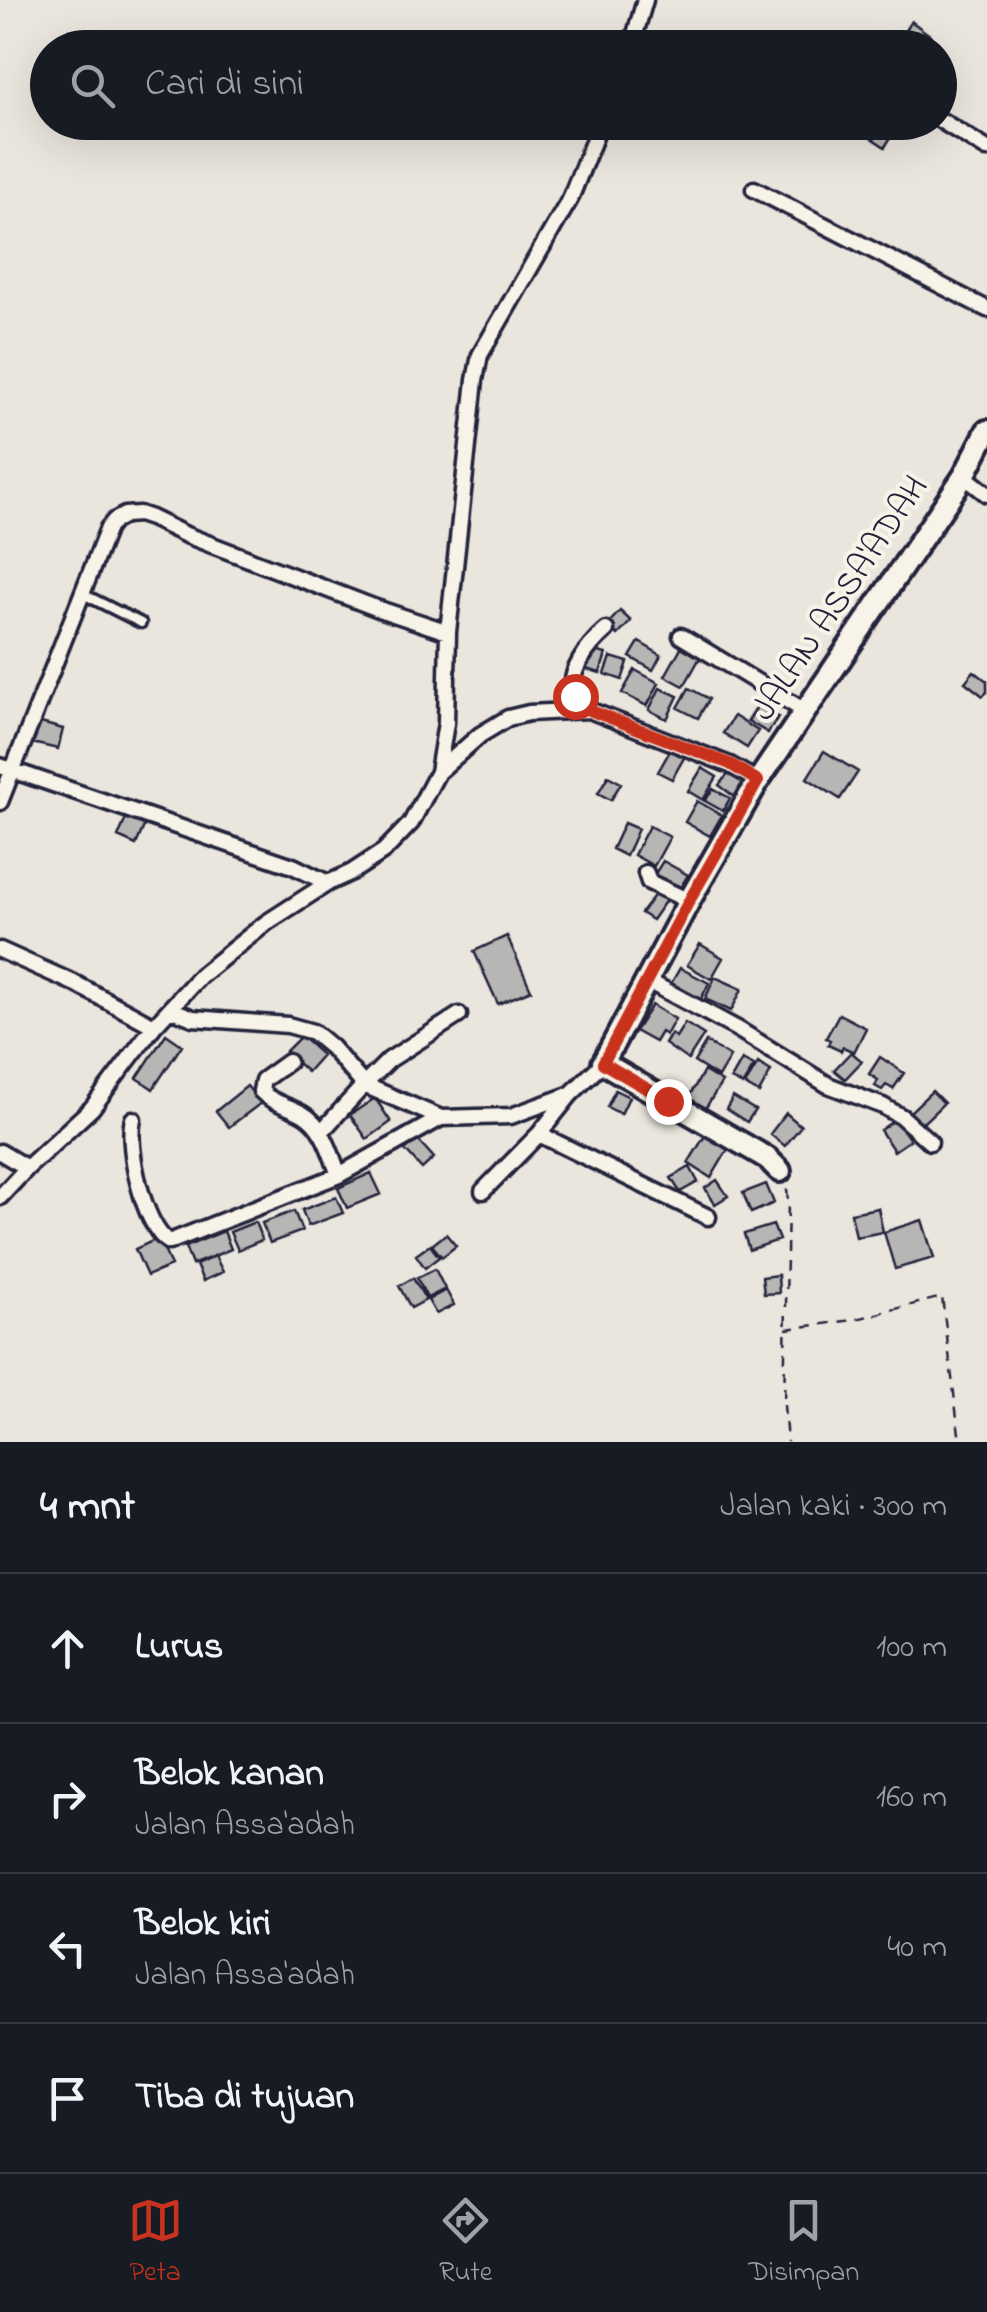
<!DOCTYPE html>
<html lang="id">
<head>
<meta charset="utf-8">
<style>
	:root { --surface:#171b24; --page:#20242c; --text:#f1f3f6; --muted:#9ea1a6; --line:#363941; --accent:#c8321e }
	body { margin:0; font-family:"Indie Flower",sans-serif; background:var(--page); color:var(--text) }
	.stop { position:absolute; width:30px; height:30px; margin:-22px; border:8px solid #c8321e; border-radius:50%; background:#fff }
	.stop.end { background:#c8321e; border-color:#fff; box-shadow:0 2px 10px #0008 }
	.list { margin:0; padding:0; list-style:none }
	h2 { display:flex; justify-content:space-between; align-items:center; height:130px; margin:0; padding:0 40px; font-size:42px }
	h2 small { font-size:32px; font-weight:400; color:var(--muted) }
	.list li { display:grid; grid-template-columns:65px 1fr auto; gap:30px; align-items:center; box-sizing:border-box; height:150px; padding:0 40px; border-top:2px solid var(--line) }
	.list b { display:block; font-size:38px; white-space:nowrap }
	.list p { margin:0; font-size:32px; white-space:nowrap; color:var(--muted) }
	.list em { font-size:32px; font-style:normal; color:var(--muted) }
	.icon { flex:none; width:55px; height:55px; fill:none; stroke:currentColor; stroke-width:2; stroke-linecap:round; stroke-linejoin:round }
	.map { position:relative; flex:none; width:987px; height:1442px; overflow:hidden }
	.search { position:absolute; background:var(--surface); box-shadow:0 10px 40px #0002; left:30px; right:30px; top:30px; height:110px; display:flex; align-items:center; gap:25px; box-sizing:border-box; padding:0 35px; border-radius:55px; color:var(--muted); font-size:38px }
	.sheet { height:730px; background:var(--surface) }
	nav { display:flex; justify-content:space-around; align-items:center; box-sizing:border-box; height:140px; border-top:2px solid var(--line); background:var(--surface); font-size:28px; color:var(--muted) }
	nav a { display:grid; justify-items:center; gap:5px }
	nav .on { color:var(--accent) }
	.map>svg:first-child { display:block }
	.building { fill:#b8b6b5; stroke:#22223b; stroke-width:2.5 }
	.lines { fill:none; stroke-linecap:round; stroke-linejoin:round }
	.lane-casing { stroke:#22223b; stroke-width:15 }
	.street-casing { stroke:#22223b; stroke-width:21 }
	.secondary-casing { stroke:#22223b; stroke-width:28 }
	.path { stroke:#22223b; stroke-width:2.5; stroke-dasharray:10 8; stroke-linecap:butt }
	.lane { stroke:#f7f3e8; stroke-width:8 }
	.street { stroke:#f7f3e8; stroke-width:14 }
	.secondary { stroke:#f7f3e8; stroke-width:20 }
	.route { stroke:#c8321e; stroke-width:12 }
	.labels { text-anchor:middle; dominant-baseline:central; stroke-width:8; stroke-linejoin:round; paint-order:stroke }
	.street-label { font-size:35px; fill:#22223b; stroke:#f7f3e8 }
</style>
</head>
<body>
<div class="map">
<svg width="987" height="1442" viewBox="0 0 987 1442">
	<rect width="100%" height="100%" fill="#eae6de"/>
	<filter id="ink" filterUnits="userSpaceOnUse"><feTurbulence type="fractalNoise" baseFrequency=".01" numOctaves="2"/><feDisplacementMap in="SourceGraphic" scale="20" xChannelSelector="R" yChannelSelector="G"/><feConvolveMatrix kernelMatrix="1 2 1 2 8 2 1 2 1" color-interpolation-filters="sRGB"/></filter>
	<g filter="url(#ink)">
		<!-- building -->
		<path class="building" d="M911 21 931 36 923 46 904 32Z
			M879 122H900L885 147 870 137Z
			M620 611 631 621 618 635 607 625Z
			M639 642 661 655 653 670 630 657Z
			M683 644 702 654 684 686 665 676Z
			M592 650 606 654 600 673 586 669Z
			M611 657 628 662 622 680 605 674Z
			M635 670 659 683 647 706 622 693Z
			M974 671 987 681V692L983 696 965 682Z
			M660 688 678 696 667 719 649 710Z
			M689 688 709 699 698 718 678 708Z
			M758 705 778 717 768 733 748 721Z
			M734 716 758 731 747 748 723 733Z
			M37 722 63 729 58 749 32 743Z
			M671 749 685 756 672 779 658 772Z
			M824 751 858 772 840 799 807 778Z
			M702 768 717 777 703 800 688 791Z
			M733 768 749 780 736 798 719 785Z
			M608 776 621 783 611 800 598 793Z
			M713 789 730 798 723 811 705 801Z
			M697 801 722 815 710 836 685 822Z
			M127 816 145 824 136 845 118 837Z
			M624 823 638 829 626 856 612 849Z
			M649 826 670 837 654 866 634 855Z
			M663 861 688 875 679 890 654 875Z
			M656 893 666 900 652 920 641 913Z
			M507 936 531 990 498 1004 474 951Z
			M700 944 723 958 711 979 687 965Z
			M680 968 709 983 698 1005 668 989Z
			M715 977 742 989 731 1011 705 999Z
			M652 1005 675 1019 666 1035 661 1032 655 1042 635 1031Z
			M839 1014 866 1028 854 1052 843 1047 841 1051 828 1045 830 1040 826 1038Z
			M685 1023 704 1035 688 1060 665 1044 671 1034 676 1037Z
			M166 1034 182 1045 153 1089 137 1078Z
			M301 1036 322 1055 307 1072 285 1052Z
			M706 1042 730 1057 718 1077 694 1062Z
			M851 1052 862 1061 845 1079 834 1070Z
			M880 1057 904 1073 893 1089 886 1085 882 1090 875 1086 878 1080 869 1074Z
			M742 1060 754 1066 743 1085 731 1079Z
			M758 1063 771 1071 759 1093 745 1085Z
			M704 1071 722 1082 705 1109 688 1098Z
			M247 1086 261 1103 229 1127 216 1111Z
			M615 1090 629 1097 621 1114 607 1107Z
			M932 1091 944 1103 922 1124 910 1112Z
			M733 1097 755 1110 747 1122 726 1109Z
			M375 1098 391 1122 367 1139 350 1115Z
			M786 1113 801 1126 785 1146 770 1134Z
			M896 1119 910 1140 894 1151 880 1130Z
			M706 1134 729 1148 711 1178 688 1163Z
			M417 1139 434 1158 422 1169 405 1150Z
			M690 1167 698 1182 680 1192 671 1178Z
			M371 1173 381 1194 347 1208 338 1188Z
			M717 1180 728 1196 715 1204 705 1188Z
			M766 1184 774 1203 751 1213 743 1193Z
			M336 1197 343 1213 308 1226 302 1210Z
			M878 1208 883 1232 856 1237 851 1213Z
			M294 1211 302 1231 270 1243 262 1223Z
			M922 1220 934 1258 895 1269 884 1232Z
			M255 1222 262 1240 238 1250 230 1232Z
			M773 1225 779 1240 749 1250 744 1234Z
			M224 1231 231 1249 192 1265 185 1247Z
			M446 1234 456 1246 442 1257 432 1245Z
			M159 1238 171 1266 147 1276 135 1249Z
			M430 1245 439 1257 425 1268 416 1255Z
			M215 1256 223 1272 203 1281 196 1265Z
			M435 1269 445 1289 427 1298 417 1278Z
			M778 1275 779 1293 764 1294 762 1277Z
			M413 1278 426 1300 411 1308 399 1286Z
			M446 1290 454 1305 436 1314 428 1300Z"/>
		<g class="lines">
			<defs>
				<path id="lane" d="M83 594 141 623"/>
				<path id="street" d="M631 48 645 0
					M940 120 987 149
					M754 189 987 309
					M964 476 987 494
					M606 630C591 643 562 676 577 697 580 702 585 706 589 710L730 765 758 781
					M681 636 803 710
					M0 766 293 866 328 883
					M438 772 446 723 448 632 475 380 480 355 570 199 601 122
					M0 802 108 528 114 521 125 515 139 514 151 518 186 535 376 608 448 632
					M646 873 649 882 689 901
					M0 950 76 984 154 1026 200 976 266 923 328 883 352 872 384 851 411 823 438 772 480 735 508 718 529 713 589 710
					M648 981 739 1030 828 1085 883 1106 902 1117 930 1142
					M170 1009 193 1018 288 1025 313 1032 331 1047 364 1085 389 1060 459 1015
					M288 1062 263 1080 261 1091C273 1104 288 1105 303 1114 324 1126 331 1155 339 1175
					M133 1119C126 1146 144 1228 169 1242L339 1175 441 1118
					M321 1132 364 1085 441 1118 511 1116 571 1094 603 1063
					M539 1134 708 1217
					M0 1152 27 1168 92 1108 154 1026
					M483 1191 539 1134 570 1095
					M0 1197 27 1168"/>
				<path id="secondary" d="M780 1171 767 1158 603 1063 689 901 758 781 964 476 987 431"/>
			</defs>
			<!-- lane casing -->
			<use href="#lane" class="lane-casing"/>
			<!-- street casing -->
			<use href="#street" class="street-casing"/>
			<!-- secondary casing -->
			<use href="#secondary" class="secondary-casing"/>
			<!-- path -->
			<path class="path" d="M787 1189 788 1203 784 1405 787 1442
				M786 1329 853 1320 942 1297 960 1442"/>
			<!-- lane -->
			<use href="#lane" class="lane"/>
			<!-- street -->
			<use href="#street" class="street"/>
			<!-- secondary -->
			<use href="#secondary" class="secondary"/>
		</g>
	</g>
	<g class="lines" filter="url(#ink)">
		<!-- route -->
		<path class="route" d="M575 696 589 710 730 764 758 781 689 901 603 1063 668 1101"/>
	</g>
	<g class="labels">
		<!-- street labels -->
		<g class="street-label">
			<text transform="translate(841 599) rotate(-56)">JALAN ASSA'ADAH</text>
		</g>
	</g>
</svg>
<div class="stop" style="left:575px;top:696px"></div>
<div class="stop end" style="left:668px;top:1101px"></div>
<div class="search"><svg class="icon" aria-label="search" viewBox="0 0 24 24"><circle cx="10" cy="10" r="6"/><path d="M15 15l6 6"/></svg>Cari di sini</div>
</div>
<section class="sheet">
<h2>4 mnt<small>Jalan kaki · 300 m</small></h2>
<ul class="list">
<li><svg class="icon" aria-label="ahead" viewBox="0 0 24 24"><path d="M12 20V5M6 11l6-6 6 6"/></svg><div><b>Lurus</b></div><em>100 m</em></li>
<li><svg class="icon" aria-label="right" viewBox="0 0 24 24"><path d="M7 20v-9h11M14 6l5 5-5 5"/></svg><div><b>Belok kanan</b><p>Jalan Assa'adah</p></div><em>160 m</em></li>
<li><svg class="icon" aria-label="left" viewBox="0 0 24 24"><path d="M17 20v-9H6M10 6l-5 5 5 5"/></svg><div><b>Belok kiri</b><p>Jalan Assa'adah</p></div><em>40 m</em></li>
<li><svg class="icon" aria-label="arrive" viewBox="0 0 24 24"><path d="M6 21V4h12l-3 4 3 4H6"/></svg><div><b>Tiba di tujuan</b></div></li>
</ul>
</section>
<nav>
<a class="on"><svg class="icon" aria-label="map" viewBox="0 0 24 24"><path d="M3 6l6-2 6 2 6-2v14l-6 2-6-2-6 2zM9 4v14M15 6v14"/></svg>Peta</a>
<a><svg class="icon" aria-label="directions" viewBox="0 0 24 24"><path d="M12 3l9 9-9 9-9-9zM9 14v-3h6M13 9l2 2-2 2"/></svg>Rute</a>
<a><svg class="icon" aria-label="saved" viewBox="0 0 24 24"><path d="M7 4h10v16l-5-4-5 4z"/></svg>Disimpan</a>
</nav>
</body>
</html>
